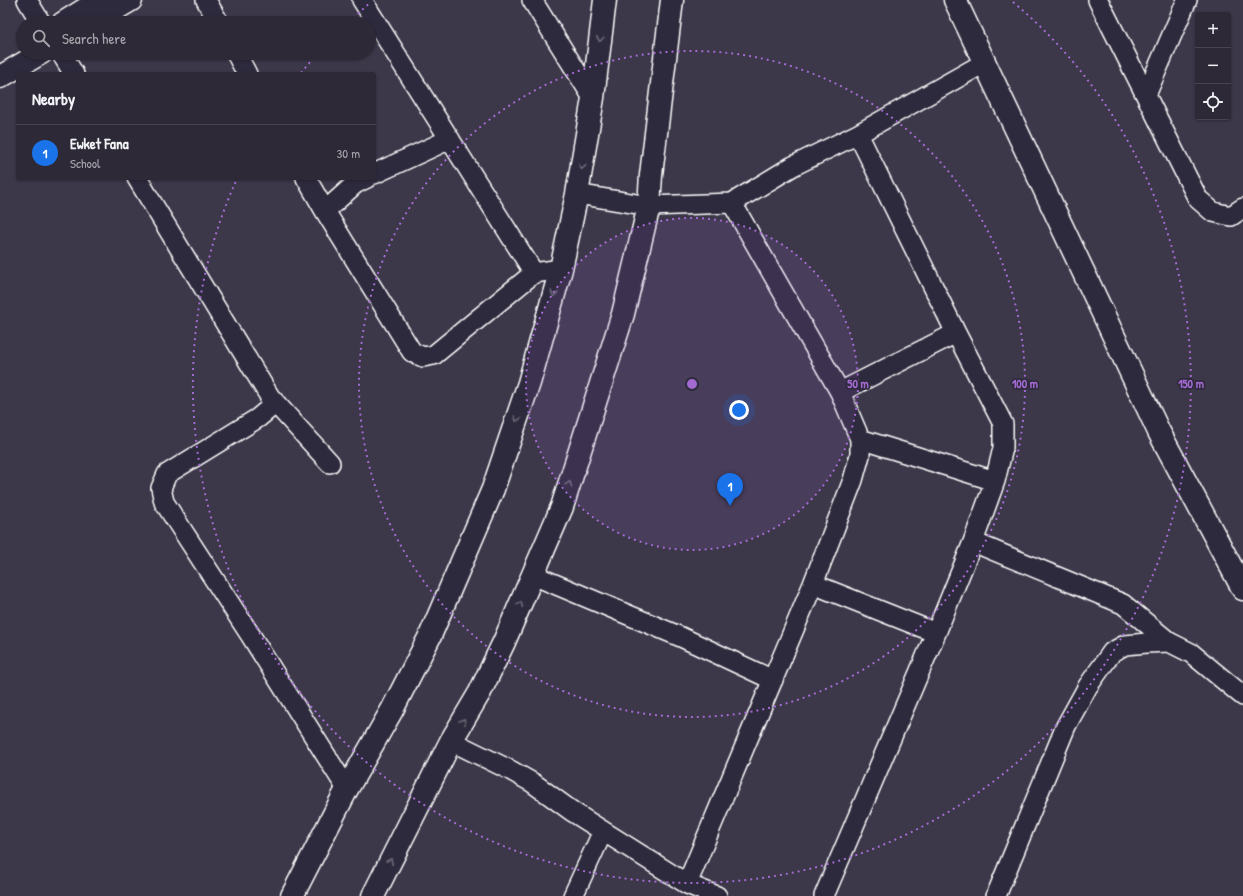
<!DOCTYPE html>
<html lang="en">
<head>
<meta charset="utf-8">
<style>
	:root { --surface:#2d2937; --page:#393542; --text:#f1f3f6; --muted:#a7a6ad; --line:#484552; --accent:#1a73e8 }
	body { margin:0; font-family:"Patrick Hand",sans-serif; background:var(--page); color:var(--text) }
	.controls { position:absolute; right:12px; top:12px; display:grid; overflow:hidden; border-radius:4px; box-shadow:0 1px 3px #0004 }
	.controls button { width:36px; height:36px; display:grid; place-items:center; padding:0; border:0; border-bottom:1px solid var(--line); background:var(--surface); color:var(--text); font:20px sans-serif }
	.you { position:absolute; left:739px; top:410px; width:14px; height:14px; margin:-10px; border:3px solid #fff; border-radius:50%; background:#1a73e8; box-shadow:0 0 0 6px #1a73e833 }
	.badge { display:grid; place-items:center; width:26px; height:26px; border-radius:50%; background:var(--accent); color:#fff; font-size:13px; font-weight:700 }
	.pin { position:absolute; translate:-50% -33px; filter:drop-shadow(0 1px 2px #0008) }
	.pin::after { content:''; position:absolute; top:21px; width:14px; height:12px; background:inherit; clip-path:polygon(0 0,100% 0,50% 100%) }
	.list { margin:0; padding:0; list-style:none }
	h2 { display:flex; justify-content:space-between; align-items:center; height:52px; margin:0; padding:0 16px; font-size:17px }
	h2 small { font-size:13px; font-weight:400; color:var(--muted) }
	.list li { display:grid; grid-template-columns:26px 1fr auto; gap:12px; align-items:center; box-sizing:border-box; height:56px; padding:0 16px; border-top:1px solid var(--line) }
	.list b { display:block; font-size:15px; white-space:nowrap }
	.list p { margin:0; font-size:13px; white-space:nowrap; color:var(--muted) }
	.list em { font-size:13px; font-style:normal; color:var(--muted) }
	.icon { flex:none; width:22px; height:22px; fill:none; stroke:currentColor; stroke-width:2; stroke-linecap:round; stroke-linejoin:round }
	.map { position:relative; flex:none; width:1243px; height:896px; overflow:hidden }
	.search { position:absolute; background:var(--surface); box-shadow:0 1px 3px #0004; left:16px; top:16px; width:360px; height:44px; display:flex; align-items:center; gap:10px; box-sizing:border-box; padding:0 14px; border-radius:22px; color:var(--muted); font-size:15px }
	.panel { position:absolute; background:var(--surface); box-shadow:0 1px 3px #0004; left:16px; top:72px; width:360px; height:108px; border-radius:4px }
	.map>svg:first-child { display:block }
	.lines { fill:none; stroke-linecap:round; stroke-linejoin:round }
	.street-casing { stroke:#fff; stroke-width:22 }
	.secondary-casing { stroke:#fff; stroke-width:25 }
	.primary-casing { stroke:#fff; stroke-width:25 }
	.highway-casing { stroke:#fff; stroke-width:25 }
	.street { stroke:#2f2a3d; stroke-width:19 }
	.secondary { stroke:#2f2a3d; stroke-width:22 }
	.primary { stroke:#2f2a3d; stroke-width:22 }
	.highway { stroke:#2f2a3d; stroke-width:22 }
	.oneway { stroke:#6d6a77 }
	.ring { fill:none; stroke:#a36bd2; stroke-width:2; stroke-dasharray:2 4 }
	.centre { fill:#a36bd2; stroke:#2f2a3d; stroke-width:2 }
	.ring-label { font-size:12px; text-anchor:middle; font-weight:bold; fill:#a36bd2; stroke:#2f2a3d; stroke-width:3.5; stroke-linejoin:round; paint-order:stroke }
</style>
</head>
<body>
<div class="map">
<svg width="1243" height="896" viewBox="0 0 1243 896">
	<rect width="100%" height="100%" fill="#3c3749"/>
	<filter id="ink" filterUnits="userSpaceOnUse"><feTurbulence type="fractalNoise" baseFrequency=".025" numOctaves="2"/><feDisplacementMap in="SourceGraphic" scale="8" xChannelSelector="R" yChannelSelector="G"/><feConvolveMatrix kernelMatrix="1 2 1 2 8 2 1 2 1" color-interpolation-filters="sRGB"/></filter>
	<g filter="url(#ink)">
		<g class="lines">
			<defs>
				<path id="street" d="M27 0 41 23
					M206 0 219 23
					M362 0 534 273
					M532 0 593 98
					M1098 0 1198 199 1213 212 1231 216 1243 208
					M61 53 74 74
					M236 53 247 74
					M1146 95 1187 0
					M374 174 450 139
					M137 178 270 397V408L258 418 167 474 161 488 164 502 251 636 347 789
					M306 178 325 211 412 352 423 357 434 355 534 273 561 269
					M577 194 649 206 732 203
					M325 211 355 184 367 178
					M840 392 956 333
					M270 397 330 463
					M860 439 995 481
					M973 542 1123 604 1169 642
					M533 575 681 637 773 680
					M813 584 936 633
					M451 741 510 770 533 783 573 812 603 831
					M687 884 717 896
					M573 896 603 831 687 884 813 584 853 480 860 455V439L840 392 732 203 793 166 858 134 984 63
					M824 896 936 633 973 542 995 481 1003 448V424L956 333 858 134
					M996 896 1066 726 1088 686 1112 652 1125 645 1147 643 1169 642 1191 653 1243 696"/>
				<path id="secondary" d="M955 0 1159 432 1243 589"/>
				<path id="primary" d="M63 23 100 0
					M92 23 131 0
					M0 77 41 53"/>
				<path id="highway" d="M292 896 347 789 392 710 430 636 493 489 529 383 561 269 577 194 593 98 605 0
					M373 896 451 741 480 692 504 642 562 507 623 314 649 206 651 175 672 0"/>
			</defs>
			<!-- street casing -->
			<use href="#street" class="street-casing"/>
			<!-- secondary casing -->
			<use href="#secondary" class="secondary-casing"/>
			<!-- primary casing -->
			<use href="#primary" class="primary-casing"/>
			<!-- highway casing -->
			<use href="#highway" class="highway-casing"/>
			<!-- street -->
			<use href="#street" class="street"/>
			<!-- secondary -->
			<use href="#secondary" class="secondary"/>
			<!-- primary -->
			<use href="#primary" class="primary"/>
			<!-- highway -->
			<use href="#highway" class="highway"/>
		</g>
		<!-- one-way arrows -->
		<defs><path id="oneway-chevron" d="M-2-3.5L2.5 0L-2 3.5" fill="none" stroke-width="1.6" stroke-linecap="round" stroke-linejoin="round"/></defs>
		<g class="oneway">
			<use href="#oneway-chevron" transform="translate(600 39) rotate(97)"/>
			<use href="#oneway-chevron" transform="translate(582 167) rotate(99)"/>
			<use href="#oneway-chevron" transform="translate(554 294) rotate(105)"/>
			<use href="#oneway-chevron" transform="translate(517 419) rotate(109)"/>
			<use href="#oneway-chevron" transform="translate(569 484) rotate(-72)"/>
			<use href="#oneway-chevron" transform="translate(520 604) rotate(-67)"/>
			<use href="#oneway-chevron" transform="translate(463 721) rotate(-59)"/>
			<use href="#oneway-chevron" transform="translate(390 861) rotate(-63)"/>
		</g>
	</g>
	<!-- distance rings -->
	<circle cx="692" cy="384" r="166" fill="#a36bd2" fill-opacity=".12"/>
	<g class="ring">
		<circle cx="692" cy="384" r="166"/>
		<circle cx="692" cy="384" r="333"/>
		<path d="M301 73A499 499 0 0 1 318 53M349 22A499 499 0 0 1 371 2M1013 2A499 499 0 1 1 236 181"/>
	</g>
	<circle cx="692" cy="384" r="6" class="centre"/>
	<g class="ring-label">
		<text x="858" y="388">50 m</text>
		<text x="1025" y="388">100 m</text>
		<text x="1191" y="388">150 m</text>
	</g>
</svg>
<div class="controls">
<button>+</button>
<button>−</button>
<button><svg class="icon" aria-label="locate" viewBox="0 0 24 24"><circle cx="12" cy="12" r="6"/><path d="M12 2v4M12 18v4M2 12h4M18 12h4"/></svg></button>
</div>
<div class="you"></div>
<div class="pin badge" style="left:730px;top:506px">1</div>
<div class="search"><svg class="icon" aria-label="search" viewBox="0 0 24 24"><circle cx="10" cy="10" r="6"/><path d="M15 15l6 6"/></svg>Search here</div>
<section class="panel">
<h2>Nearby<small></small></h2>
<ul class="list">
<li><span class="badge">1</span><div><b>Ewket Fana</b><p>School</p></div><em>30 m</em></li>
</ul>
</section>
</div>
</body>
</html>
